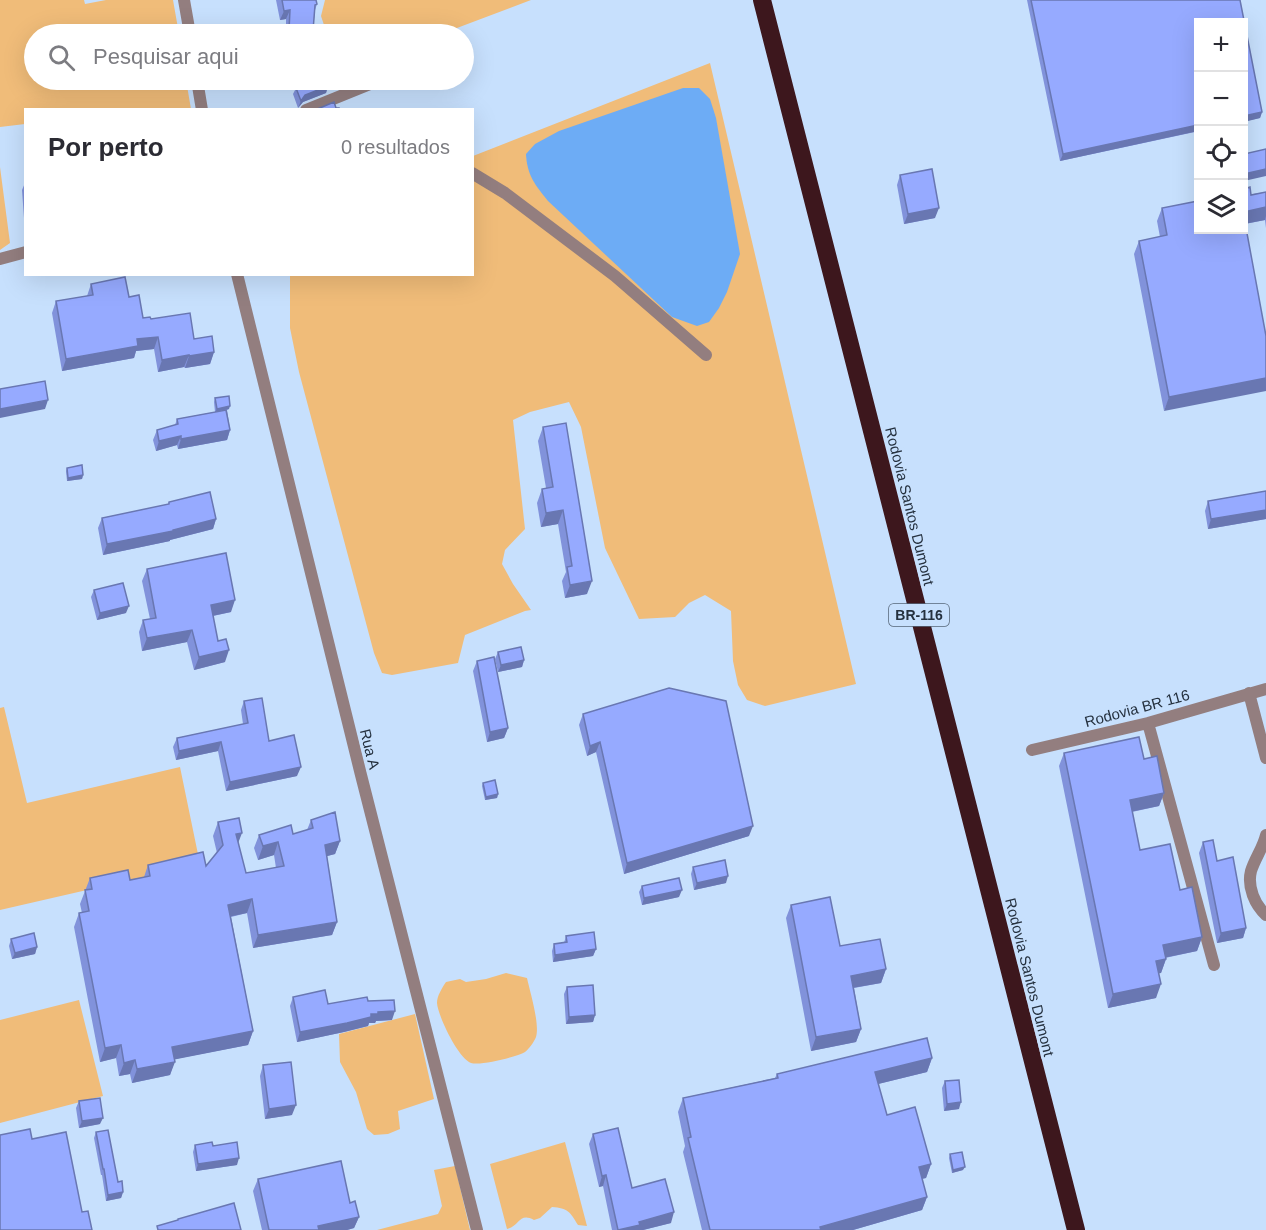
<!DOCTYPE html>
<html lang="pt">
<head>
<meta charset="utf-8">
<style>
	:root { --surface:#fff; --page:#f7f7f7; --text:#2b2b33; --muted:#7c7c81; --line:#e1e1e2 }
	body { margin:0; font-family:Arial,sans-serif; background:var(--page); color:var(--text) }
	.controls { position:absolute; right:18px; top:18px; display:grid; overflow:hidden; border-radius:0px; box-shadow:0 6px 24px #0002 }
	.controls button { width:54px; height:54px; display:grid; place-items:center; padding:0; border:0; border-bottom:2px solid var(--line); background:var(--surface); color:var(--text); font:30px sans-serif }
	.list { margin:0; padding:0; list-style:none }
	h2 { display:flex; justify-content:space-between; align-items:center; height:78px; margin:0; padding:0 24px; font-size:26px }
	h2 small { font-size:20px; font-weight:400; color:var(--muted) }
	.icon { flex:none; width:33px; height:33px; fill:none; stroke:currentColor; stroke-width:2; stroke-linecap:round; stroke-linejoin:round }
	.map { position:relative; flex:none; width:1266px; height:1230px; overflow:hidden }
	.search { position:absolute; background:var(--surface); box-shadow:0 6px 24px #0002; left:24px; top:24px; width:450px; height:66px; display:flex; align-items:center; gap:15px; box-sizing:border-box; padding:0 21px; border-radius:33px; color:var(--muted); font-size:22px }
	.panel { position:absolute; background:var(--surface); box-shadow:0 6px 24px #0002; left:24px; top:108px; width:450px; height:168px; border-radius:0px }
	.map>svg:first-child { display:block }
	.green { fill:#f0bc79 }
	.water { fill:#6dacf5 }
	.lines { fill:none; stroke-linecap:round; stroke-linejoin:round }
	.street { stroke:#937e7f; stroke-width:12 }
	.highway { stroke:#3d171d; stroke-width:18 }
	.wall { fill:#8192db }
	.shaded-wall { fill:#6977b2 }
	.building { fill:#96aaff; stroke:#6977b2; stroke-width:1.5 }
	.labels { text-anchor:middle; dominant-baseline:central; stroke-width:6; stroke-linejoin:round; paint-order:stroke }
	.shield { fill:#c7e0fd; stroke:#566678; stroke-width:1.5 }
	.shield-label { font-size:14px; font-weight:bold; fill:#25313f }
	.street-label { font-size:15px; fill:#25313f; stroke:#c7e0fd }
</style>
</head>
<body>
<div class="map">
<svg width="1266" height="1230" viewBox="0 0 1266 1230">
	<rect width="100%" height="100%" fill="#c7e0fd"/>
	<!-- green -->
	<path class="green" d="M0 0H84L85 4 106 0H173L179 34H34V80H186L191 109 26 110 25 124 0 127Z
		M325 0H531L441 34H327L321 16Z
		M710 63 856 684 765 706 747 700 738 685 733 661 731 611 705 595 689 603 675 617 639 619 605 548 581 427 569 402 530 412 513 420 525 529 505 550 502 564 513 584 531 610 525 611 465 635 458 663 392 675 382 673 374 653 299 372 290 328V275L472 274 473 156Z
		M0 167 10 243 0 250Z
		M4 707 27 803 180 767 200 864 0 910V708Z
		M506 973 527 978C530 992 540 1024 536 1037 534 1042 529 1049 525 1052 516 1057 481 1066 471 1063 458 1058 438 1016 437 1003 437 996 442 988 446 982L460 979 466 982 486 979Z
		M79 1000 103 1096 0 1123V1020Z
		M415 1014 434 1099 398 1111 400 1129 388 1134 374 1135 367 1129 356 1092 340 1062 339 1034Z
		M565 1142 587 1226 578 1225C570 1212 568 1208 552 1207L540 1218 534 1220C519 1212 520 1226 507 1229L490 1164Z
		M455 1166 470 1230H377L438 1214 442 1206 434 1170Z"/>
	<!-- water -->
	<path class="water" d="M683 88H699L710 99 716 118 740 254 727 292 719 308 709 322 697 326 672 317 548 201C535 185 527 175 526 154L535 144 559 131Z"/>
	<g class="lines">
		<!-- street -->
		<path class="street" d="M184 0 190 34
			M197 80 202 110
			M306 110 380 80
			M472 173 505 193 615 276 706 355
			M0 259 26 252
			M237 274 361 775 477 1230
			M1249 693 1266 758
			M1148 723 1214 965
			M1032 750 1148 723 1266 689
			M1266 835C1263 848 1255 858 1251 871 1247 887 1255 905 1266 915"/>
		<!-- highway -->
		<path class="highway" d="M762 0 1076 1230"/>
	</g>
	<!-- wall -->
	<path class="wall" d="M276 0H316L317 4 315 10 313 31 312 34H286V19L280 20Z
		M1027 0H1240L1262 112 1260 118 1060 161Z
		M328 86 326 93 303 102 298 108 293 94 296 88Z
		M900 175 935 218 904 224 897 185Z
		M25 183H26V218H24L22 190Z
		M1266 192V228L1265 220 1245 224 1164 411 1134 254 1139 241 1160 237 1157 221 1162 208Z
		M91 284 129 297 143 318 151 319 194 339 214 352 210 364 185 368 184 367 158 372 154 349 136 351 134 358 62 371 52 313 56 301 87 296Z
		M215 398 229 409 227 410 230 430 227 440 178 449 177 445 156 451 153 440 157 430 175 425 177 419 215 412 214 402Z
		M543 427 587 594 565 598 562 581 566 572 558 524 541 527 537 503 542 489 546 488 538 441Z
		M67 468 83 475 82 479 67 481 66 471Z
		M1266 491V519L1208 529 1205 511 1208 501Z
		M169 502 216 519 213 529 170 540V541L103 555 98 528 102 518 168 505Z
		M147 569 231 612 213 616 218 641 225 662 194 670 187 642 142 651 139 632 143 620 150 619 142 581Z
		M94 590 126 613 97 620 91 597Z
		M498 652 524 660 522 667 498 672 495 659Z
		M477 661 508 728 504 738 487 742 473 671Z
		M244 701 269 741 297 776 226 791 218 751 176 760 173 747 177 738 243 724 241 710Z
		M583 714 749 836 624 874 596 752 587 756 579 725Z
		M1064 753 1144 759 1164 793 1159 806 1132 812 1140 850 1180 890 1202 937 1197 951 1165 958 1166 959 1161 973H1159L1156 998 1108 1008 1059 766Z
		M483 783 498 794 497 798 485 800 482 786Z
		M311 820 340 841 335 854 327 856 337 922 332 935 253 948 247 913 231 917 253 1031 248 1045 175 1059 170 1075 132 1083 130 1074 119 1076 116 1058 100 1062 74 927 79 913H82L80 904 90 878 130 880 144 877 148 865 206 866 217 853 213 836 218 822 238 843 246 873 276 868 274 855 258 860 254 848 259 835 293 834 307 830Z
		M1203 842 1217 861 1246 928 1243 938 1217 943 1199 853Z
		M693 867 726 883 694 890 691 874Z
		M642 886 679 897 642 905 639 892Z
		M791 905 840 946 886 969 881 983 854 988 861 1029 856 1042 811 1051 786 918Z
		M566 936 596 949 593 956 553 962 552 951 554 944 564 943Z
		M11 939 37 947 35 954 12 959 9 946Z
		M567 987 595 1015 593 1022 566 1024 564 994Z
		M293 997 328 1004 368 1001 392 1020 376 1021 375 1023H369L368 1026 344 1032 297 1042 290 1006Z
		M932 1058 927 1072 878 1084 887 1115 931 1164 926 1178 922 1179 927 1197 922 1210 853 1230H702L683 1152 685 1146 678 1112 683 1098 775 1078 777 1074Z
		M263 1065 292 1115 265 1119 260 1076Z
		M945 1081 959 1109 944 1111 942 1088Z
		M79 1101 100 1124 79 1128 76 1108Z
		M96 1132 118 1182 123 1192 121 1198 106 1201 102 1175H101L94 1138Z
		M593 1134 632 1188 671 1223 643 1230H612L603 1186 599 1187 589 1144Z
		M195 1145 213 1146 237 1165 196 1171 193 1152Z
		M950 1154 963 1170 952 1173 949 1158Z
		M258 1179 350 1203 359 1217 354 1228 347 1230H262L253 1191Z"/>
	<!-- shaded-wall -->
	<path class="shaded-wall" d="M290 10 286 19 280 20 284 11Z
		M289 30 313 31 312 34H287Z
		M328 86 326 93 303 102 298 108 301 101 305 95Z
		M1262 112 1260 118 1244 122V116Z
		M1198 125V131L1060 161 1063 154Z
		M1266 169V176L1244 181V174Z
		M1266 207V216L1265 220 1244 224V212Z
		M939 208 935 218 904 224 908 214Z
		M158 337 154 349 136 351 134 358 62 371 66 359 137 339Z
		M214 352 210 364 185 368 189 356Z
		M189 355 184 367 158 372 162 360Z
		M1266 378V391L1164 411 1169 397Z
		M48 400 45 409 0 418V409Z
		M230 406 229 409 215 412 217 409Z
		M230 430 227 440 178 449 181 439Z
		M181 436 177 445 156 451 159 441Z
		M83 475 82 479 67 481 68 478Z
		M563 510 558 524 541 527 546 513Z
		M1266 510V519L1208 529 1211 519Z
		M216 519 213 529 170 540V541L103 555 107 544Z
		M592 581 587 594 565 598 570 585Z
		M235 600 231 612 207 617 211 605Z
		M129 606 126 613 97 620 100 613Z
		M192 630 187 642 142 651 147 638Z
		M229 650 225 662 194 670 199 657Z
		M524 660 522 667 498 672 501 665Z
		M508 728 504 738 487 742 490 732Z
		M221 742 218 751 176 760 179 751Z
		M600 742 596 752 587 756 590 746Z
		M301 767 297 776 226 791 230 782Z
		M1164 793 1159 806 1125 813 1130 800Z
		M498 794 497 798 485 800 486 797Z
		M753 826 749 836 624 874 627 863Z
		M242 833 237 846 236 834Z
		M340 841 335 854 320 858 325 845Z
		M278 842 274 855 258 860 263 846Z
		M728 876 726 883 694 890 697 883Z
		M682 890 679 897 642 905 644 898Z
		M252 899 247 913 223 918 228 905Z
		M337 922 332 935 253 948 258 935Z
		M1246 928 1243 938 1217 943 1221 933Z
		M1202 937 1197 951 1158 959 1163 945Z
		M37 947 35 954 12 959 15 953Z
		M596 949 593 956 553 962 555 955Z
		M1166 959 1161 973 1151 975 1156 961Z
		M886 969 881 983 846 989 851 976Z
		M1161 984 1156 998 1108 1008 1113 994Z
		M395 1011 392 1020 376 1021 375 1023H369L368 1026 344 1032 297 1042 300 1032 378 1012Z
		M595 1015 593 1022 566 1024 569 1017Z
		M861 1029 856 1042 811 1051 816 1037Z
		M253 1031 248 1045 167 1061 172 1047Z
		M121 1045 116 1058 100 1062 105 1048Z
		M932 1058 927 1072 870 1086 875 1072Z
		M135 1060 130 1074 119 1076 124 1063Z
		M175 1062 170 1075 132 1083 137 1069Z
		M961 1102 959 1109 944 1111 947 1104Z
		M296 1105 292 1115 265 1119 269 1109Z
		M103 1118 100 1124 79 1128 82 1121Z
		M239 1158 237 1165 196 1171 198 1164Z
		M931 1164 926 1178 914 1180 919 1167Z
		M965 1167 963 1170 952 1173 953 1170Z
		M606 1175 603 1186 599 1187 602 1176Z
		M123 1192 121 1198 106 1201 108 1195Z
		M927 1197 922 1210 853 1230H819L820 1227Z
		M674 1212 671 1223 643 1230H618L639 1222Z
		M359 1217 354 1228 347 1230H316L318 1226Z"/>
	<!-- building -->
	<path class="building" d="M282 0H316L317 4 315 5 313 31 289 30 290 10 284 11Z
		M1031 0H1240L1262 112 1244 116V22H1198V125L1063 154Z
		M378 25V34H367V26Z
		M320 80H326L328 86 305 95 301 101 296 88Z
		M334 102 336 108H339V110H315Z
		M1266 149V169L1244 174V154Z
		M932 169 939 208 908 214 900 175Z
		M1250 187 1251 195 1266 192V207L1244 212V189Z
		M1198 201V230H1244V217L1266 336V378L1169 397 1139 241 1167 235 1162 208Z
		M125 277 129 297 139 295 143 318 150 317 151 319 190 313 194 339 212 336 214 352 189 356V355L162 360 158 337 137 339 138 346 66 359 56 301 93 295 91 284Z
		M45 381 48 400 0 409V389Z
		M229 396 230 406 217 409 215 398Z
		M226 410 230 430 181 439V436L159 441 157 430 178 424 177 419Z
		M566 423 592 581 570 585 567 567 572 566 563 510 546 513 542 489 553 487 543 427Z
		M82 465 83 475 68 478 67 468Z
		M1266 491V510L1211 519 1208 501Z
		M210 492 216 519 173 530V531L107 544 102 518 169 504V502Z
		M226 553 235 600 211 605 218 641 226 639 229 650 199 657 192 630 147 638 143 620 156 618 147 569Z
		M123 583 129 606 100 613 94 590Z
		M521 647 524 660 501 665 498 652Z
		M494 657 508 728 490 732 477 661Z
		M669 688 726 701 753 826 627 863 600 742 590 746 583 714Z
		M262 698 269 741 294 735 301 767 230 782 221 742 179 751 177 738 248 723 244 701Z
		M1139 737 1144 759 1157 756 1164 793 1130 800 1140 850 1170 844 1180 890 1192 887 1202 937 1163 945 1166 959 1156 961 1161 984 1113 994 1064 753Z
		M495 780 498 794 486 797 483 783Z
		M335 812 340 841 325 845 337 922 258 935 252 899 228 905 253 1031 172 1047 175 1062 137 1069 135 1060 124 1063 121 1045 105 1048 79 913 89 911 85 890 92 889 90 878 128 870 130 880 150 876 148 865 203 852 206 866 223 845 218 822 239 818 242 833 236 834 246 873 284 866 278 842 263 846 259 835 291 825 293 834 313 828 311 820Z
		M1213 840 1217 861 1233 857 1246 928 1221 933 1203 842Z
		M725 860 728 876 697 883 693 867Z
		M679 878 682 890 644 898 642 886Z
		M830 897 840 946 880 939 886 969 851 976 861 1029 816 1037 791 905Z
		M594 932 596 949 555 955 554 944 567 942 566 936Z
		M34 933 37 947 15 953 11 939Z
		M593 985 595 1015 569 1017 567 987Z
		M325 990 328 1004 367 997 368 1001 394 1000 395 1011 378 1012V1014H371V1017L347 1023 300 1032 293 997Z
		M927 1038 932 1058 875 1072 887 1115 915 1107 931 1164 919 1167 927 1197 820 1227 821 1230H710L688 1138 691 1137 683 1098 778 1078 777 1074Z
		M291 1062 296 1105 269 1109 263 1065Z
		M959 1080 961 1102 947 1104 945 1081Z
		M100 1098 103 1118 82 1121 79 1101Z
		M618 1128 632 1188 665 1179 674 1212 639 1222 640 1225 618 1230 606 1175 602 1176 593 1134Z
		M30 1129 32 1139 66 1132 82 1212 88 1211 92 1230H0V1135Z
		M108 1130 118 1182 122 1181 123 1192 108 1195 104 1169H103L96 1132Z
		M212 1142 213 1146 237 1142 239 1158 198 1164 195 1145Z
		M962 1152 965 1167 953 1170 950 1154Z
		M341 1161 350 1203 355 1201 359 1217 318 1226 319 1230H269L258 1179Z
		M234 1203 241 1230H158L157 1226 178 1220V1219Z"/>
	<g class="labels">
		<!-- shield labels -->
		<rect class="shield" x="889" y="604" width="60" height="22" rx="4.5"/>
		<g class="shield-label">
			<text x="919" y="615">BR-116</text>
		</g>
		<!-- street labels -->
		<g class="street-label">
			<text transform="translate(910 506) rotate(76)">Rodovia Santos Dumont</text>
			<text transform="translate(1137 708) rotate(-15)">Rodovia BR 116</text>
			<text transform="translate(370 749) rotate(76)">Rua A</text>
			<text transform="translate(1030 977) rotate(76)">Rodovia Santos Dumont</text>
		</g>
	</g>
</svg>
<div class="controls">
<button>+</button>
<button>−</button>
<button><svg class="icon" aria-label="locate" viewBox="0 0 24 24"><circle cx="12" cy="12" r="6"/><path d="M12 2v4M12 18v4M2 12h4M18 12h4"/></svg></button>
<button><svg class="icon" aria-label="layers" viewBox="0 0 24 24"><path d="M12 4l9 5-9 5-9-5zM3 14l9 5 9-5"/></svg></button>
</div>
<div class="search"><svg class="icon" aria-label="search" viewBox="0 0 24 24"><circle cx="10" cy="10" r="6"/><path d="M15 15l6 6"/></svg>Pesquisar aqui</div>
<section class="panel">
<h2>Por perto<small>0 resultados</small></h2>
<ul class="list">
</ul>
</section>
</div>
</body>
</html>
